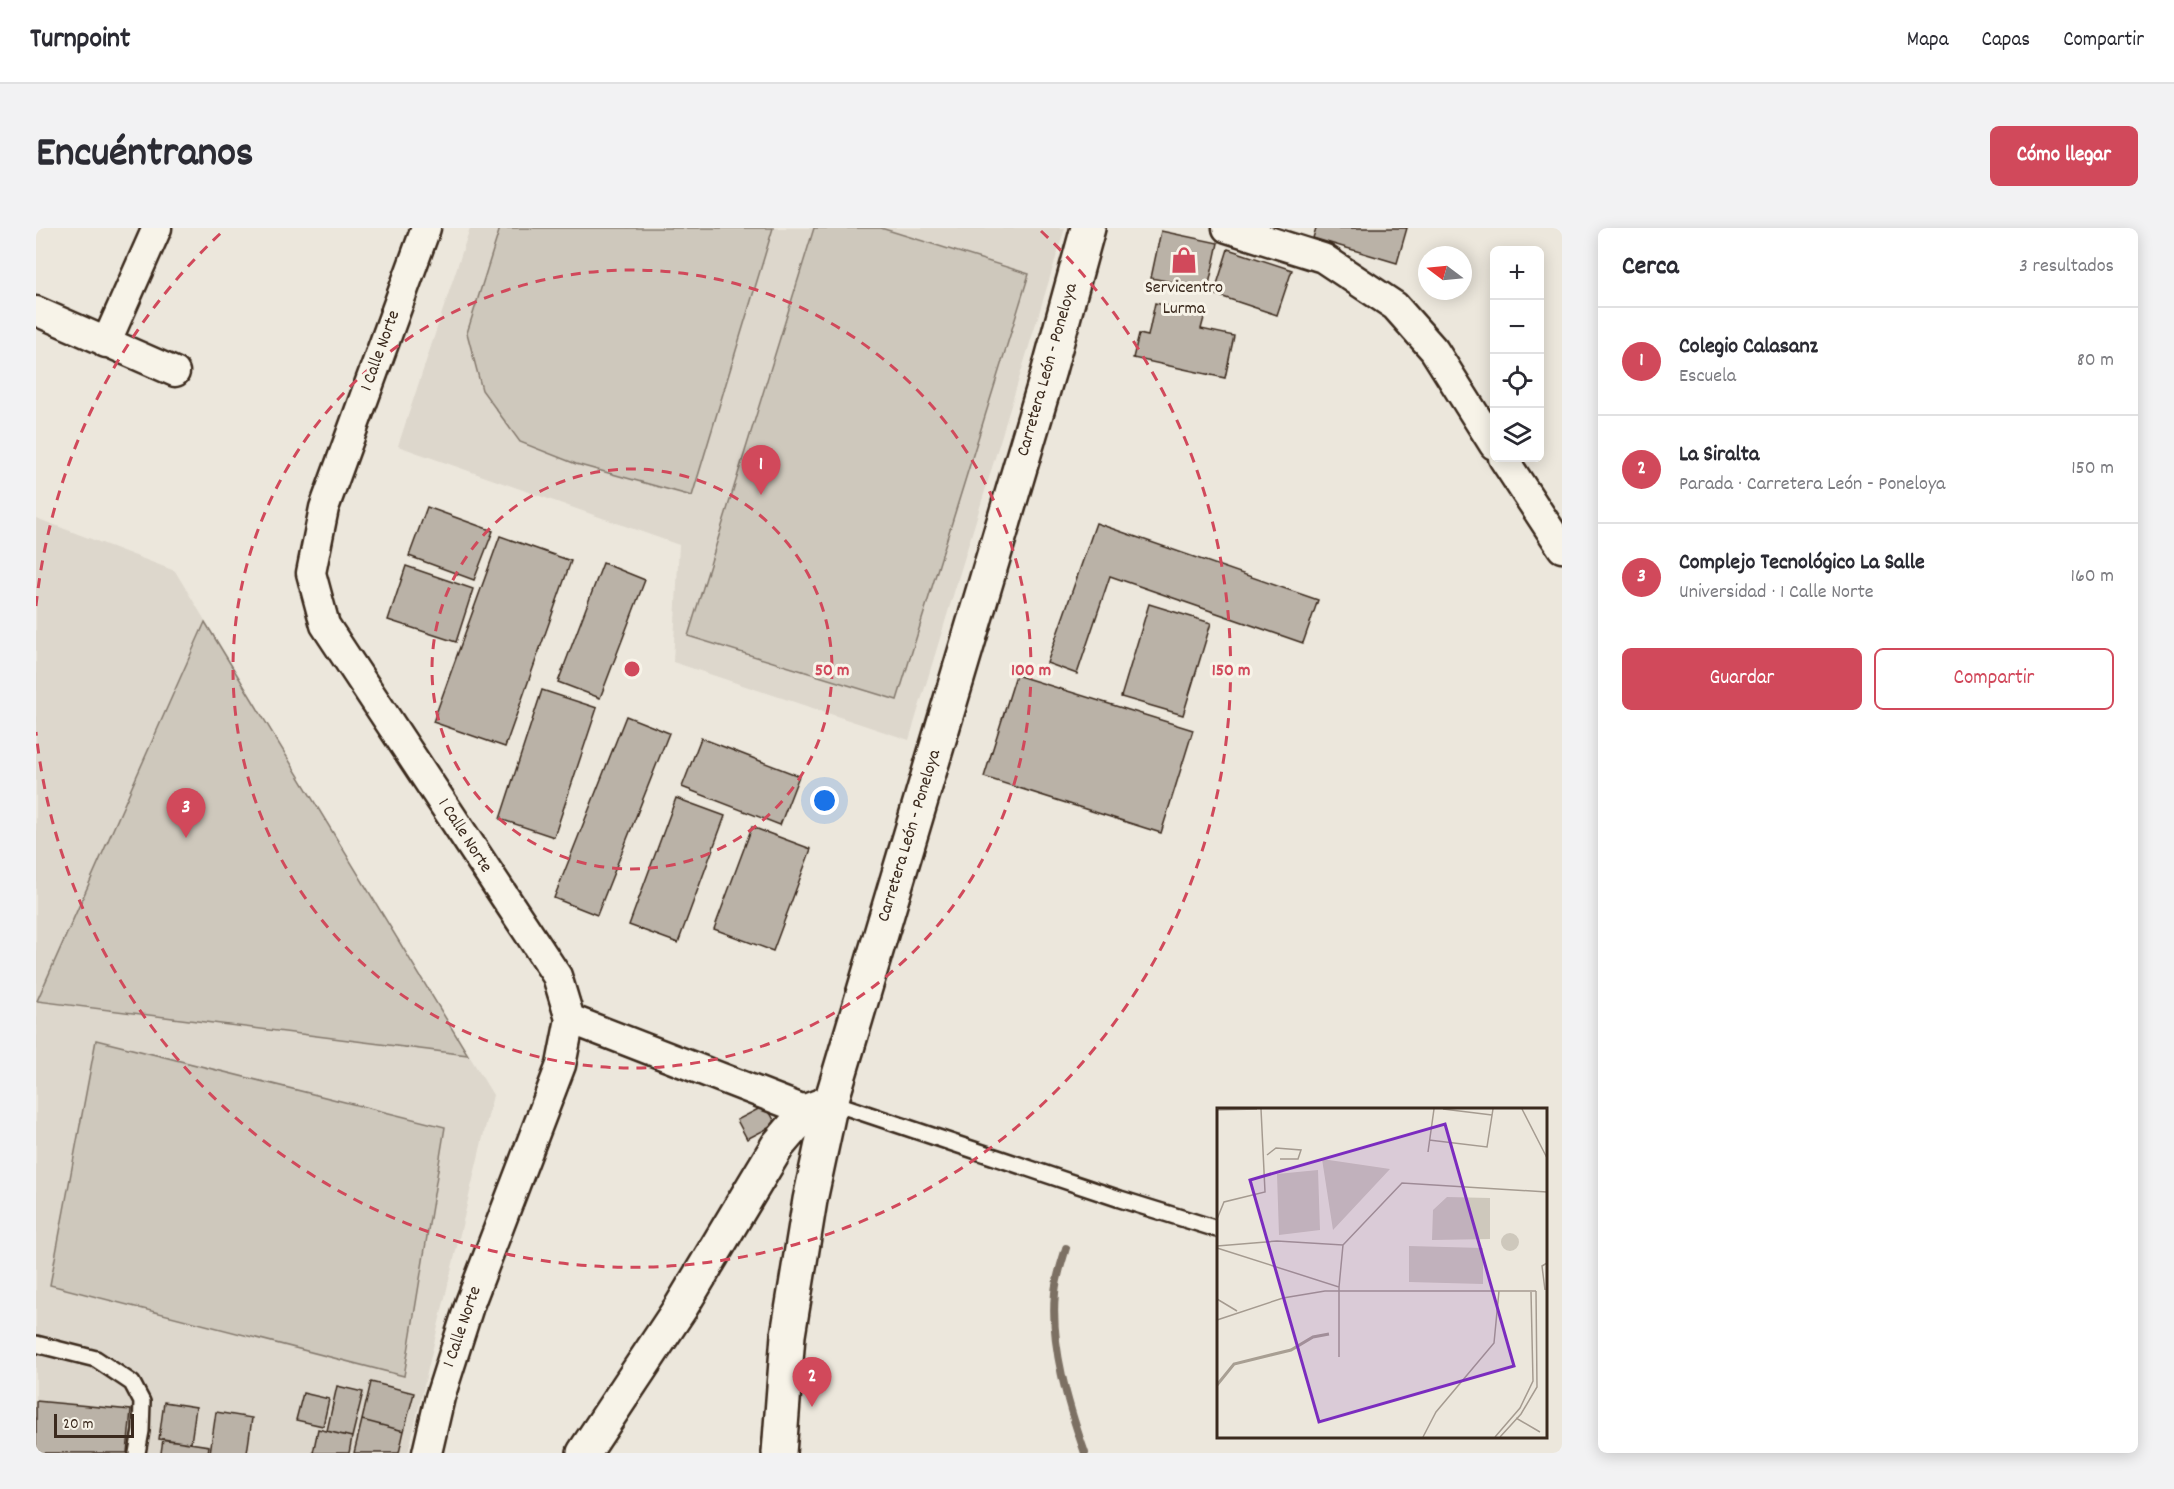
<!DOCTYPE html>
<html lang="es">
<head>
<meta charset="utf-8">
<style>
	:root { --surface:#fff; --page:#f2f2f3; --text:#2b2b33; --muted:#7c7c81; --line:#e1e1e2; --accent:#d1495b }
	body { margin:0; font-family:Dekko,sans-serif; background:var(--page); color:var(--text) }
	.controls { position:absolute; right:18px; top:18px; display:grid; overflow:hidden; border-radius:9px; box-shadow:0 3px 15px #0003 }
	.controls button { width:54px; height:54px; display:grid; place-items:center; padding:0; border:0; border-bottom:2px solid var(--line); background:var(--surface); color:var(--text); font:30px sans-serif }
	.compass { position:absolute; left:1382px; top:18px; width:54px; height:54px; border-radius:50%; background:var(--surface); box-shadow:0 3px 15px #0003; rotate:286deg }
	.scale { position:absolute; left:18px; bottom:15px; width:80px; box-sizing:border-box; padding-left:6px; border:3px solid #3b2a1e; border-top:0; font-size:16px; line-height:21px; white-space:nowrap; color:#3b2a1e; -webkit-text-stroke:4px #f7f3e8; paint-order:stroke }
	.you { position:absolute; left:789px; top:573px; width:21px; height:21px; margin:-15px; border:4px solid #fff; border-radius:50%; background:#1a73e8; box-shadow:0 0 0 9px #1a73e833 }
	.badge { display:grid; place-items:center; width:39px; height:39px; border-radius:50%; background:var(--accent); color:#fff; font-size:20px; font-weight:700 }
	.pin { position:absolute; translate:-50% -50px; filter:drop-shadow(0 2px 3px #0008) }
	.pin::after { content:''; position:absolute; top:32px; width:21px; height:18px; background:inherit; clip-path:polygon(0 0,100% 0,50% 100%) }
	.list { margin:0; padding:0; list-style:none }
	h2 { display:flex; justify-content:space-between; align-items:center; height:78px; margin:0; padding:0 24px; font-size:26px }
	h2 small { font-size:20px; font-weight:400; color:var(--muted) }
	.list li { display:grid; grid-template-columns:39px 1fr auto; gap:18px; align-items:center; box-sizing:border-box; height:108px; padding:0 24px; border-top:2px solid var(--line) }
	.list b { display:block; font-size:22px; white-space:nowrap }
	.list p { margin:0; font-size:20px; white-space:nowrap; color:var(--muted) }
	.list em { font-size:20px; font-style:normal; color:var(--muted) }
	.actions { display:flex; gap:12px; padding:18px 24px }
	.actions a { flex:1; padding:14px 0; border:2px solid var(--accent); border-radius:9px; text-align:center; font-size:21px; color:var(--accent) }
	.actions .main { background:var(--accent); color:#fff }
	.icon { flex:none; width:33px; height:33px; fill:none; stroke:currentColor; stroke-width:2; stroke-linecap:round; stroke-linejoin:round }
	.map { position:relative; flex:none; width:1526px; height:1225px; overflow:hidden; border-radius:9px }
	header { display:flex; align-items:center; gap:36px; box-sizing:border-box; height:84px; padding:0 30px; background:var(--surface); border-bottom:2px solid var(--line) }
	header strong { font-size:28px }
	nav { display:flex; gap:33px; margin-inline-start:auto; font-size:21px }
	.intro { display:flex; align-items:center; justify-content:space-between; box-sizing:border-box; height:144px; padding:0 36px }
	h1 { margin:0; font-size:42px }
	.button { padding:15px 27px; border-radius:9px; background:var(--accent); color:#fff; font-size:21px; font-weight:700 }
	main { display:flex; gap:36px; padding:0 36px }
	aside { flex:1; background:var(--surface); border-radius:9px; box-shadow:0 3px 15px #0003 }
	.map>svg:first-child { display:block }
	.built { fill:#ddd7cc }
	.green { fill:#cec8bc; stroke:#84796d; stroke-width:1.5 }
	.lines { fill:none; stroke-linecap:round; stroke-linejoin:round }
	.stream { stroke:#7c7064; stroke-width:8 }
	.building { fill:#bab2a7; stroke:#3b2a1e; stroke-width:1.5 }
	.lane-casing { stroke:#3b2a1e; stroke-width:20 }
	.street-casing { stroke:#3b2a1e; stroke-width:33 }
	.secondary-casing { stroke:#3b2a1e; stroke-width:38 }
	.lane { stroke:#f7f3e8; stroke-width:15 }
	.street { stroke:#f7f3e8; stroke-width:28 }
	.secondary { stroke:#f7f3e8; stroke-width:33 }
	.ring { fill:none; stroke:#d1495b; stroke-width:3; stroke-dasharray:10 8 }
	.labels { text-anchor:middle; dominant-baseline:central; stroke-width:6; stroke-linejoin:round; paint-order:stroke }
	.poi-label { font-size:18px; fill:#3b2a1e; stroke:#f7f3e8 }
	.street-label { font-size:18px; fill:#3b2a1e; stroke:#f7f3e8 }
	.inset-river { fill:none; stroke:#a89f93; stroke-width:3 }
	.inset-road { fill:none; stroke:#a59b90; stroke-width:1.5 }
	.view { fill:#7b2cbf; fill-opacity:0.15; stroke:#7b2cbf; stroke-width:3 }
	.inset-edge { fill:none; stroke:#3b2a1e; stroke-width:3 }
	.centre { fill:#d1495b; stroke:#f7f3e8; stroke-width:3 }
	.ring-label { font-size:18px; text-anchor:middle; font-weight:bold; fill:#d1495b; stroke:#f7f3e8; stroke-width:6; stroke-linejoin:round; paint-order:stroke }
</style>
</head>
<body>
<header>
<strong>Turnpoint</strong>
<nav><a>Mapa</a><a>Capas</a><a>Compartir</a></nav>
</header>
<div class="intro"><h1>Encuéntranos</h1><a class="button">Cómo llegar</a></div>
<main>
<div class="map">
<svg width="1526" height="1225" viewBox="0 0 1526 1225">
	<rect width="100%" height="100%" fill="#ece7dc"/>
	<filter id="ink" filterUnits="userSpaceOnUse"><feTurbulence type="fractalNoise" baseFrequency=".0167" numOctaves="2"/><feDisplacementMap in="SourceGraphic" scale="12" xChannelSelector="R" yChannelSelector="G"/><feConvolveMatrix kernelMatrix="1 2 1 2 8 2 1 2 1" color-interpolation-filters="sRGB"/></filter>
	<g filter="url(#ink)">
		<!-- built -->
		<path class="built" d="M434 0H1029L873 512 637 434 643 317 362 218Z
			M0 290 139 343 457 867 372 1225H0Z"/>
		<!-- green -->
		<path class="green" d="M464 0H737L656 268 540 236 484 214 446 162 431 105Z
			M778 0H845L993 46 861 472 652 408Z
			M169 394 432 827 1 773Z
			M60 812 409 899 368 1148 14 1057Z"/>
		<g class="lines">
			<!-- stream -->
			<path class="stream" d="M1030 1020C1026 1034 1020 1050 1019 1065 1014 1117 1032 1177 1049 1225"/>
		</g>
		<!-- building -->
		<path class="building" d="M1280 0H1371L1361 35 1277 10Z
			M1125 3 1182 15 1172 61 1115 50Z
			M1192 21 1256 42 1241 87 1178 66Z
			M1119 75 1169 86 1165 101 1198 108 1189 150 1097 130 1103 106 1112 108Z
			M391 279 457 303 438 352 373 328Z
			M1060 295 1282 372 1267 415 1074 348 1041 446 1011 435Z
			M464 308 535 333 469 519 397 494Z
			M567 335 609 352 564 470 522 454Z
			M370 338 437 361 420 414 352 392Z
			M1113 376 1175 395 1147 487 1085 469Z
			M980 447 1157 502 1125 605 948 549Z
			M506 462 561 480 518 609 464 591Z
			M590 488 633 505 561 687 518 670Z
			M665 510 763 548 744 597 646 559Z
			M640 570 689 588 642 715 593 697Z
			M716 599 775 621 737 723 678 701Z
			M730 877 740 896 711 911 701 892Z
			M335 1154 378 1165 368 1203 326 1192Z
			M301 1158 327 1164 316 1209 291 1203Z
			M267 1165 293 1171 287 1198 260 1192Z
			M0 1173 95 1182 91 1225H0Z
			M128 1174 160 1179 155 1215 123 1211Z
			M180 1184 216 1190 211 1225H174Z
			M326 1192 368 1203 363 1225H318Z
			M282 1201 316 1209 313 1225H277Z
			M127 1211 173 1218 172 1225H125Z"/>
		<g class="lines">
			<defs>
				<path id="lane" d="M795 874 1084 971 1181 1001
					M0 1116 60 1131 96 1155 106 1174 105 1203 101 1225"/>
				<path id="street" d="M390 0 288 280 275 345 289 397 521 748 534 791 525 837 434 1075 404 1169 391 1225
					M1191 0 1287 30 1359 78 1398 122 1458 217
					M0 83 139 144
					M70 115 121 0
					M1467 230 1526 320
					M534 791 771 883"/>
				<path id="secondary" d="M548 1225 645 1079 742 917 771 883 795 874
					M743 1225 752 1107 774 972 795 874 1013 142 1052 0"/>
			</defs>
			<!-- lane casing -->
			<use href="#lane" class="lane-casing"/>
			<!-- street casing -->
			<use href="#street" class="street-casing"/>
			<!-- secondary casing -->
			<use href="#secondary" class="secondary-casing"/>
			<!-- lane -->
			<use href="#lane" class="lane"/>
			<!-- street -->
			<use href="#street" class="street"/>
			<!-- secondary -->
			<use href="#secondary" class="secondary"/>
		</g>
	</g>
	<!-- distance rings -->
	<g class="ring">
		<circle cx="596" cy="441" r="200"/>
		<circle cx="596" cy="441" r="399"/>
		<path d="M0 378A599 599 0 0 1 187 3M1005 3A599 599 0 1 1 0 504"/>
	</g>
	<!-- icons -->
	<defs>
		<symbol id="shop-bare" viewBox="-9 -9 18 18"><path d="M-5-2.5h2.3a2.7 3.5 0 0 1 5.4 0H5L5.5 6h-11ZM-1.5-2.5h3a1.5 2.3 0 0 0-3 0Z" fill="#d1495b" stroke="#f7f3e8" stroke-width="2.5" paint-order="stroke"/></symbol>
	</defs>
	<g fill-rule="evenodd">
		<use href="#shop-bare" x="1129" y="13" width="38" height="38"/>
	</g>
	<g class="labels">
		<!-- poi labels -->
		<g class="poi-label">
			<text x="1148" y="60">Servicentro<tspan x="1148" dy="21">Lurma</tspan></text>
		</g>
		<!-- street labels -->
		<g class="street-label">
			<text transform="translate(345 123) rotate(-70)">1 Calle Norte</text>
			<text transform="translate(1012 142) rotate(-74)">Carretera León - Poneloya</text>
			<text transform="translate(428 608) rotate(57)">1 Calle Norte</text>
			<text transform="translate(874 608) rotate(-73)">Carretera León - Poneloya</text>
			<text transform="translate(427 1099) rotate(-71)">1 Calle Norte</text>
		</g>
	</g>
	<!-- overview -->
	<g transform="translate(1181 880)">
		<rect width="330" height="330" fill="#ece7dc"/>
		<path d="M105 51 173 61 116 122ZM101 62 103 122 62 127 60 66ZM230 89 273 90V131L215 132 216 102ZM284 134a9 9 0 1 1 18 0a9 9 0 1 1-18 0ZM192 138 266 140V176L192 174Z" fill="#cec8bc"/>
		<path class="inset-river" d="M0 277 17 256 74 242 96 229 112 226"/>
		<path class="inset-road" d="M226 1 275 7M305 1 330 50M0 2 40 1M212 32 270 39 276 1M211 44 217 1M50 47 59 40 84 42 81 51H63M0 111 7 94 48 84 44 1M0 138 60 133 126 137 185 75 330 84M0 140 122 179V249M122 179 126 137M328 182 325 158 330 155M0 191 20 203M0 212 66 190 108 183H319M299 310 323 324M206 329 219 304 277 235 282 183M278 329 303 300 316 273 314 184M283 329 304 306 320 279 319 183"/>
		<path class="view" d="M228 16 297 258 102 314 33 72Z"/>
		<rect width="330" height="330" class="inset-edge"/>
	</g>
	<circle cx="596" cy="441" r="9" class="centre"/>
	<g class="ring-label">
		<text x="796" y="447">50 m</text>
		<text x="995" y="447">100 m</text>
		<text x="1195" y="447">150 m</text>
	</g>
</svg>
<div class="controls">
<button>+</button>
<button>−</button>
<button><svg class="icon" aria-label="locate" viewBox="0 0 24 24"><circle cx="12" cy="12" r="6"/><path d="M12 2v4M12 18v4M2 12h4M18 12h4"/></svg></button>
<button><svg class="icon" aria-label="layers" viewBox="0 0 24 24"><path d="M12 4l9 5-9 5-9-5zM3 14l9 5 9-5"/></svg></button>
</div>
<svg class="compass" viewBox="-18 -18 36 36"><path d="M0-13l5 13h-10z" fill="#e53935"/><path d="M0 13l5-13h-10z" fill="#7c7c81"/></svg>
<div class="scale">20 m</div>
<div class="you"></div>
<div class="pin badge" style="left:725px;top:267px">1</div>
<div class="pin badge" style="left:776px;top:1179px">2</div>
<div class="pin badge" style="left:150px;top:610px">3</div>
</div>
<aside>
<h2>Cerca<small>3 resultados</small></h2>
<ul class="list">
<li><span class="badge">1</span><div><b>Colegio Calasanz</b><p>Escuela</p></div><em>80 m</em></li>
<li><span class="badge">2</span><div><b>La Siralta</b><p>Parada · Carretera León - Poneloya</p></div><em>150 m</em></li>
<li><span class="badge">3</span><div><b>Complejo Tecnológico La Salle</b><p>Universidad · 1 Calle Norte</p></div><em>160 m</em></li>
</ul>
<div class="actions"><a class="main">Guardar</a><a>Compartir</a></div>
</aside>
</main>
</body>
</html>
